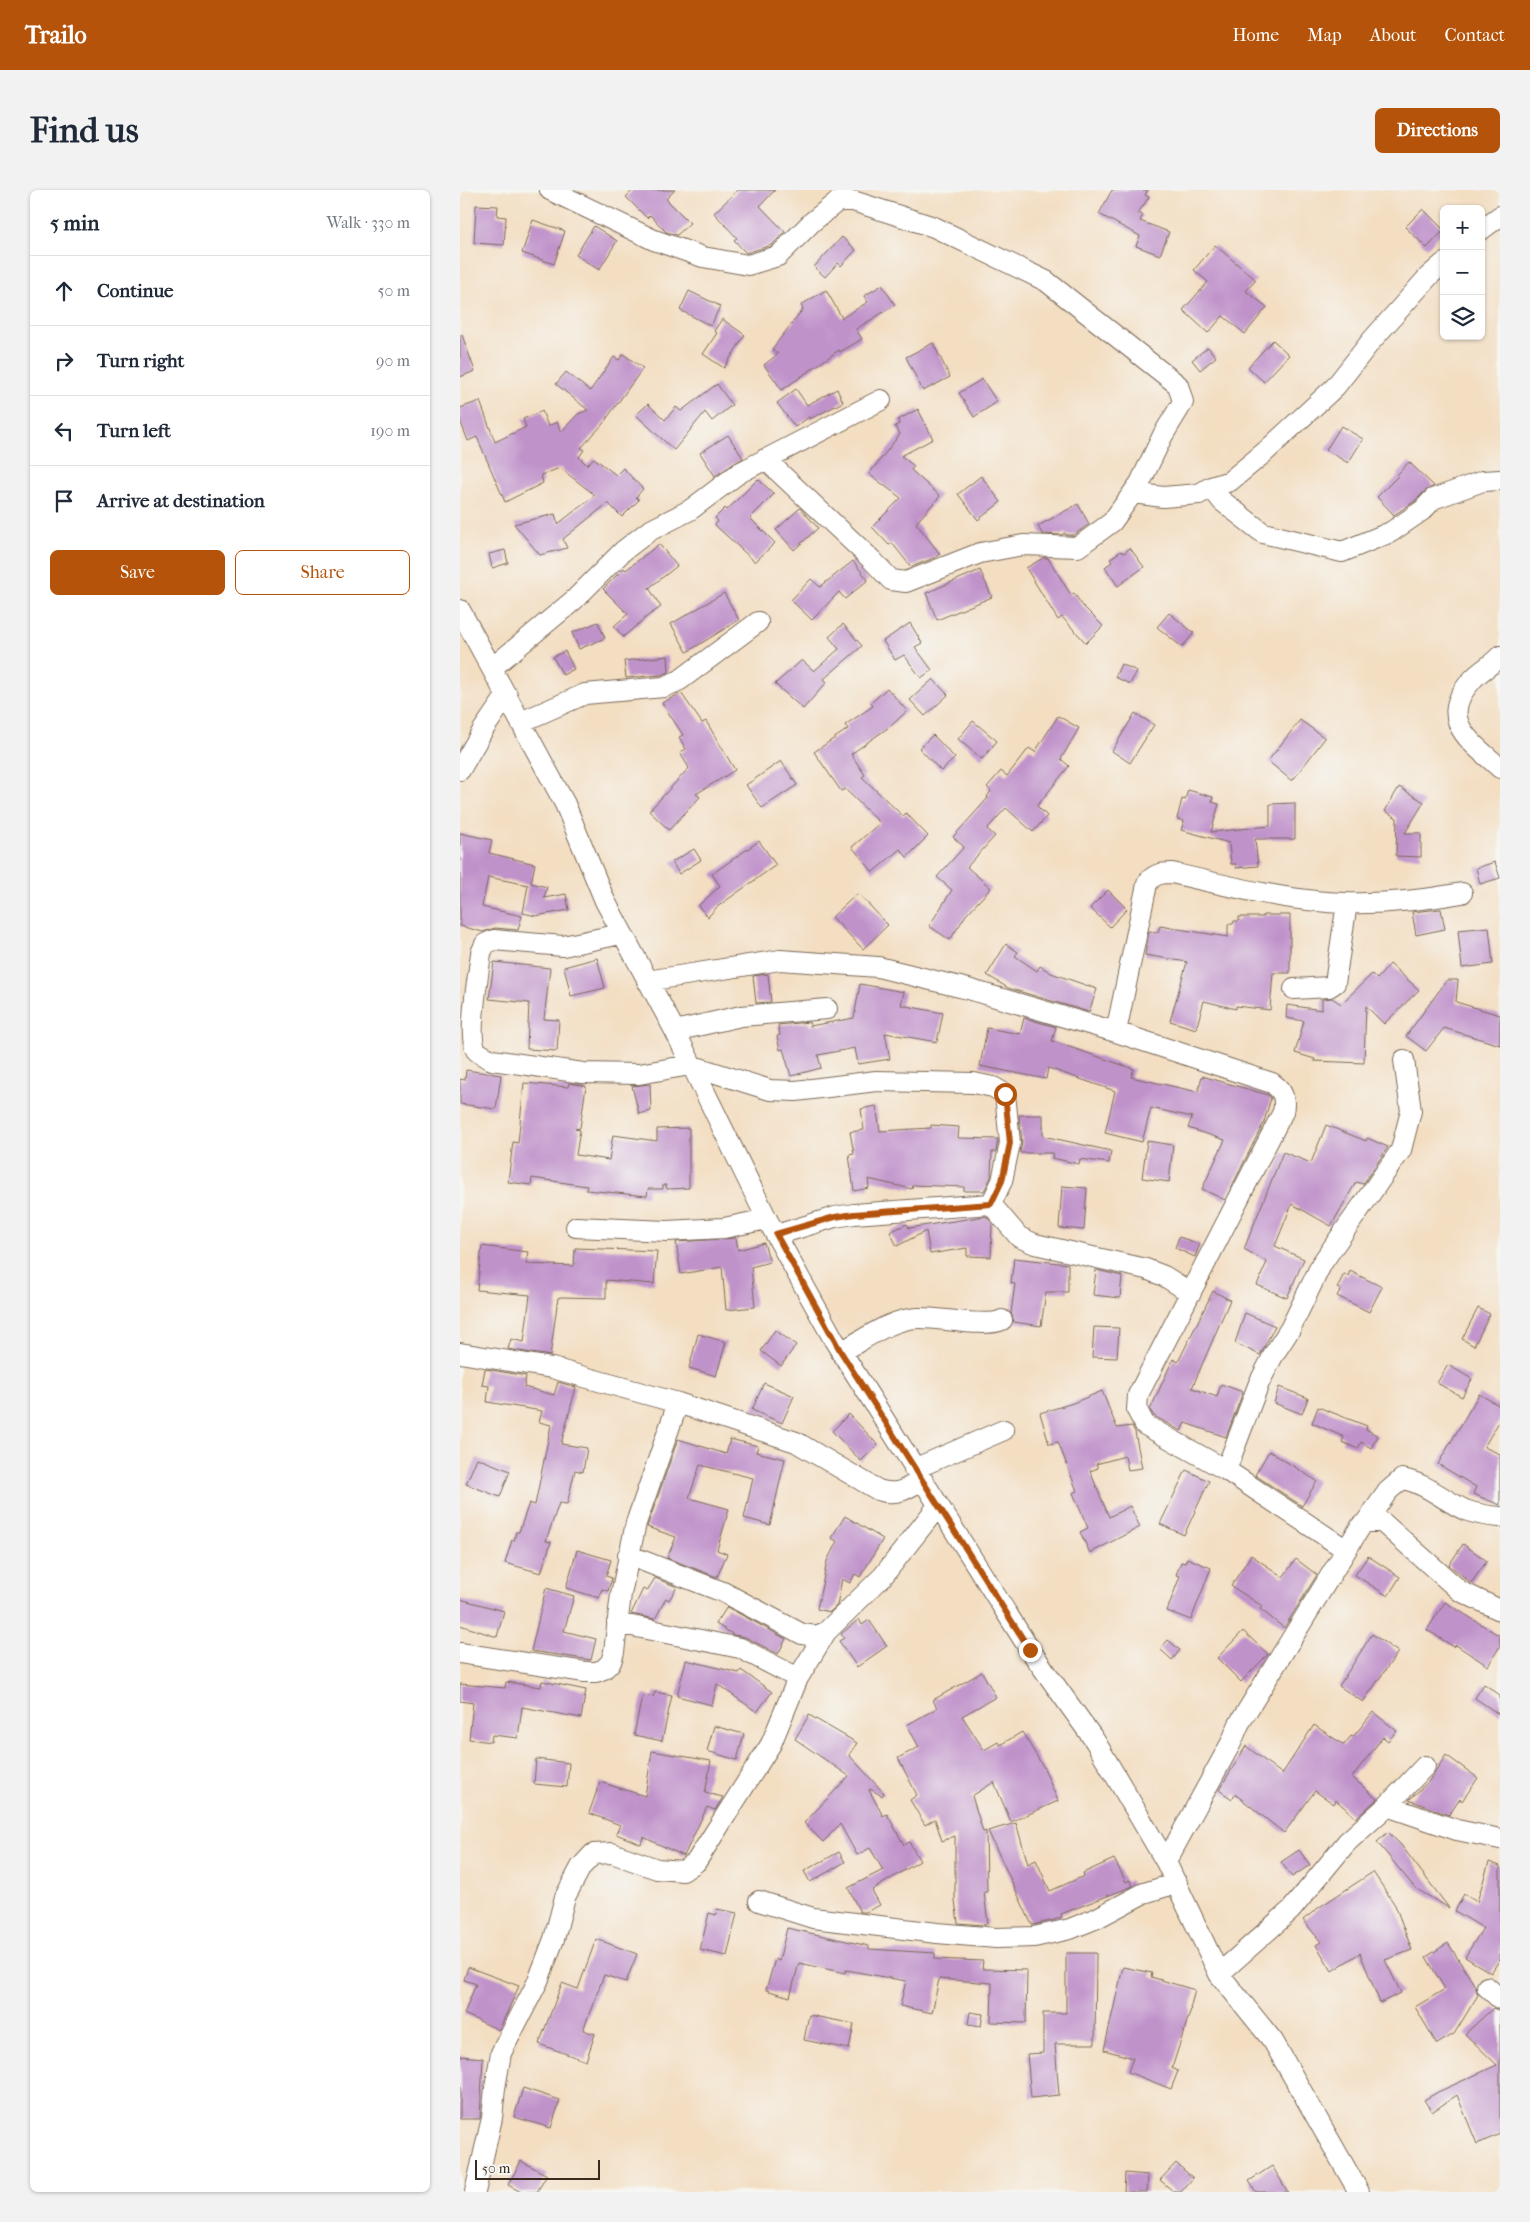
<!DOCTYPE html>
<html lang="en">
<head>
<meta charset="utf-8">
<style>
	:root { --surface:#fff; --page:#f2f2f3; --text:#1f2937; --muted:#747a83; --line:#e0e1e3; --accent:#b45309 }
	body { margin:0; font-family:"IM FELL French Canon",serif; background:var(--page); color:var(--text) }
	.controls { position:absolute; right:15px; top:15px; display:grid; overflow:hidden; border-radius:8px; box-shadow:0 1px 4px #0004 }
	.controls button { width:45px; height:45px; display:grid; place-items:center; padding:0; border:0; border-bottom:1px solid var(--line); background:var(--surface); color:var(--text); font:25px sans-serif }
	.scale { position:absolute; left:15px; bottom:12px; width:125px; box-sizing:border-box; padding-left:5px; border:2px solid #3b2a1e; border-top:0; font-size:14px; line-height:18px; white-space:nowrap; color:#3b2a1e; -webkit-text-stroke:4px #f6f6f2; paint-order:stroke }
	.stop { position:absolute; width:15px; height:15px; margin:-11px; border:4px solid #b45309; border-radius:50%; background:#fff }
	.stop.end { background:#b45309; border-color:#fff; box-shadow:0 1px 5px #0008 }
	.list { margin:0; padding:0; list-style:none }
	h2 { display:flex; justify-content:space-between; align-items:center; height:65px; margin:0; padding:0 20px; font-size:21px }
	h2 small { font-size:16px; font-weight:400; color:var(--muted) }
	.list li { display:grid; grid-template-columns:32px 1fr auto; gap:15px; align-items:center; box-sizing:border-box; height:70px; padding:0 20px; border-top:1px solid var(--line) }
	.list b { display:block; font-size:19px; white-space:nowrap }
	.list em { font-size:16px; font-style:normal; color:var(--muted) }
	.actions { display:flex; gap:10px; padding:15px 20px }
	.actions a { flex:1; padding:11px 0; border:1px solid var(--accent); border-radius:8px; text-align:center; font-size:18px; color:var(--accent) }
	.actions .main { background:var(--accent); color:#fff }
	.icon { flex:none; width:28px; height:28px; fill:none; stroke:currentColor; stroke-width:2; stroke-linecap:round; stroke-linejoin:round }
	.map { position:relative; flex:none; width:1040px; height:2002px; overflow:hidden; border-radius:8px }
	header { display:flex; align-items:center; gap:30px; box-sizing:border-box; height:70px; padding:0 25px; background:var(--accent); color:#fff }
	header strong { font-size:24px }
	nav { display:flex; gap:28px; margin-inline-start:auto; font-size:18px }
	.intro { display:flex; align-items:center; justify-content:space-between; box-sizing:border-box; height:120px; padding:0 30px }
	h1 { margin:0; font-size:35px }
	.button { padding:12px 22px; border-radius:8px; background:var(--accent); color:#fff; font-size:18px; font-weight:700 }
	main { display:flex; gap:30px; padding:0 30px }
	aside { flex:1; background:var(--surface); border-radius:8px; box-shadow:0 1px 4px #0004 }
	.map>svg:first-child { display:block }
	.building { fill:#c092ca }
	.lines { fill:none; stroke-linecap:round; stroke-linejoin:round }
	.minor-casing { stroke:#7b6957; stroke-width:22 }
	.minor { stroke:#fff; stroke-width:20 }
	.route { stroke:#b45309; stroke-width:6 }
</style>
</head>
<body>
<header>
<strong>Trailo</strong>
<nav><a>Home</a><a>Map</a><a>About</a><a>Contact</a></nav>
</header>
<div class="intro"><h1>Find us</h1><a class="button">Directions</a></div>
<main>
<aside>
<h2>5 min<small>Walk · 330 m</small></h2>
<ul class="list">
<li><svg class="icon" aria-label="ahead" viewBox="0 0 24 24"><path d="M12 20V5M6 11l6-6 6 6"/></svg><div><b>Continue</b></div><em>50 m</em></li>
<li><svg class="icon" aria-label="right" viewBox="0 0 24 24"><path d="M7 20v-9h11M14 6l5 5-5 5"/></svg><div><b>Turn right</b></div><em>90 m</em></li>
<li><svg class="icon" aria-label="left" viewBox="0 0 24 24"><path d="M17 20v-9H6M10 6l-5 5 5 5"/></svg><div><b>Turn left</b></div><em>190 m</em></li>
<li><svg class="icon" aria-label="arrive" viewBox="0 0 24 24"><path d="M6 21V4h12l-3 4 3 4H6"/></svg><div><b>Arrive at destination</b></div></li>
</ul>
<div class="actions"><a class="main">Save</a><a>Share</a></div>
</aside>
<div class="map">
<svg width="1040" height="2002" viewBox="0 0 1040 2002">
	<rect width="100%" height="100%" fill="#f6f6f2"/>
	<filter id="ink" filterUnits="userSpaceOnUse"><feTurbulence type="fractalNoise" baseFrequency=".02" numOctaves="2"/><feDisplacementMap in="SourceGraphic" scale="10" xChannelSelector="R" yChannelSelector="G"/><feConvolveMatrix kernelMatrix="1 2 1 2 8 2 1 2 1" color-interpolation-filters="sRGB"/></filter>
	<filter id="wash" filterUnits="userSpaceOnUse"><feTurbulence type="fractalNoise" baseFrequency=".0096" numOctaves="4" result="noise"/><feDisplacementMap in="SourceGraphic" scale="20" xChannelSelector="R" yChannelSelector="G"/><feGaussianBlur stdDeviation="1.12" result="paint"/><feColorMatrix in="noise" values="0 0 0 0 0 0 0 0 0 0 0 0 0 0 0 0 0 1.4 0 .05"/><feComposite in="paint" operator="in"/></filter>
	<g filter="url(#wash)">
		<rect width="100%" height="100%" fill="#f3dec2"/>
		<g id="blocks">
			<!-- building -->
			<path class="building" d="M173 0H215L206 9 230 33 217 45 206 42 190 25 187 28 166 7Z
				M278 0H315L300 16 325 42 312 55 286 63 274 50 277 48 254 23Z
				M652 0H688L685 5 689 7 678 23 683 25 680 31 709 42 700 65 676 56 680 46 639 24Z
				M16 15 38 16 37 26 46 27 44 55 14 53Z
				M963 19 984 40 967 58 945 37Z
				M73 30 105 41 94 74 62 63Z
				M134 36 157 51 139 80 116 65Z
				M382 47 396 60 381 76 378 73 365 87 354 77Z
				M755 55 796 90 786 101 807 117 785 144 763 126 748 143 723 120 748 92 734 80Z
				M422 95 435 115 396 139 402 149 380 162 379 160 322 200 304 175 318 164 312 159 343 119 341 115 366 100 382 128 408 112 404 106Z
				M229 101 260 116 251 136 220 120Z
				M262 129 285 145 264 178 243 164 257 143 254 141Z
				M0 145H2L15 181 0 187Z
				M813 150 829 165 804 192 788 177Z
				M473 153 490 187 463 201 446 167Z
				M748 157 756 167 740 180 732 170Z
				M163 164 183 178 142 235 121 258 124 260 119 267 127 275 134 268 156 285 163 278 183 299 176 307 179 310 162 327 148 313 103 349 107 358 80 365 54 334 95 324 98 334 135 305 100 278 81 285 83 293 45 312 17 247 8 251 0 230V218L20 211 35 252 66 237 63 229 82 221 88 236 97 232 101 242 118 224 128 220 96 194 106 182 130 201 154 167 159 170Z
				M522 189 537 212 514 227 499 203Z
				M257 194 272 215 252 231 245 222 214 260 176 225 188 214 205 230 216 217 221 221Z
				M336 199 347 215 377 199 383 212 350 229 349 227 335 237 317 213Z
				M458 219 473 249 441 266 454 276 451 280 480 306 456 333 480 364 474 368 451 377 432 353 429 355 412 337 441 308 409 284 440 244 435 236 439 234 438 230Z
				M881 236 903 249 888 273 866 260Z
				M268 245 283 268 255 286 240 263Z
				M949 272 974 296 965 301 955 311 934 325 917 307 938 286 937 285Z
				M521 286 541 312 518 330 498 304Z
				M298 289 314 304 290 328 315 353 295 372 255 335 258 331 255 328 265 318 267 320Z
				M618 314 629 334 614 345H606L605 343 601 345 582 344 578 336Z
				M340 318 358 338 334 360 316 340Z
				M199 354 217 376 189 398 201 417 189 425 163 447 154 436 168 424 143 399 164 378 166 380Z
				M670 358 684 377 658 396 645 377 652 372 650 369 661 361 664 363Z
				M45 360 48 373 32 378 29 364Z
				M583 368H588L611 405 614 403 622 415 643 436 626 453 602 427 598 430 566 378Z
				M393 371 408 390 385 409 379 402 352 430 331 410 351 389 360 397Z
				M520 380 532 407 477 430 466 403Z
				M264 403 279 430 227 462 211 434Z
				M709 423 734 443 722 457 697 437Z
				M138 432 145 448 119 459 112 443Z
				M450 433 462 453 455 457 472 480 461 488 444 465 435 470 423 451Z
				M383 434 402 456 364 489 367 492 343 519 315 494 342 470 354 481 379 459 369 447Z
				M105 461 114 479 103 485 93 467Z
				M208 466 209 482 201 485 166 488 164 471Z
				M661 474 677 481 670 494 655 487Z
				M473 489 488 505 465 526 450 510Z
				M427 498 447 521 432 535 391 564 405 585 402 587 443 626 446 623 468 646 447 667 440 659 413 682 392 657 420 633 385 599 381 601 354 562 388 539 385 535 413 516 411 513Z
				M221 503 242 533 246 531 275 580 236 604 240 607 209 640 189 621 229 578 220 563 226 559 219 547 223 545 202 513Z
				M675 523 694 535 670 573 652 561Z
				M598 526 619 538 601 569 609 576 577 616 587 626 573 642 546 618 527 639 535 646 507 677 531 698 506 725 490 750 469 736 492 700 477 687 504 657 493 647 528 608 527 607 531 601 527 597 541 581 547 586 569 558 575 562Z
				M840 530 865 548 832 591 808 571Z
				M513 531 537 551 522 569 498 549Z
				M473 545 495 568 481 581 459 558Z
				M321 571 337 595 302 618 286 595Z
				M939 597 964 612 945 643H961V667L936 666 937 628 925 621Z
				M728 600 753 607 752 612 759 614 751 642 810 636V614L835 613V649H795L798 676 776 678V674H771L769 653 721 640 724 631 717 629 722 609 725 610Z
				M0 643 32 650 29 663 75 674 71 693 87 697 84 708 106 704 109 720 76 726 63 723 68 695 28 687 22 717 62 726 58 740 35 738 23 742 0 736Z
				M299 651 316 675 257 717 248 727 238 716 260 696 252 684Z
				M234 659 241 670 219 684 212 672Z
				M1035 672 1040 688 1020 694 1016 678Z
				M648 700 667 719 650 737 630 718Z
				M398 703 428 735 403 759 372 727Z
				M981 719 985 739 956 745 952 722Z
				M803 725H830V783H813L810 820 776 816V819L744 811 736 839 710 831 727 772 685 765 689 741 698 742 700 736 768 747V734H773L774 731H779V727H803Z
				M1029 737 1033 774 1002 778 998 740Z
				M546 754 558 762 555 766 577 781 580 776 591 783 637 799 629 822 548 798 527 785Z
				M137 768 145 798 111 806 104 777Z
				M34 772 90 778 84 829 99 830 97 861 67 859 69 813 29 809Z
				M930 774 959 800 924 834 906 816 904 873 854 871 855 869 835 863 844 831 826 828 827 815 862 820V809L872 808 881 814 912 784 917 789Z
				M308 784 311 812 296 813 293 786Z
				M987 790H998L996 812 1040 825V855L984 838 966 861 946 846Z
				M400 794 444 802 441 815 483 823 477 852 425 843 430 869 398 874 395 858 358 865 361 878 331 886 323 859 320 860 317 846 320 845 318 835 349 832 350 836 394 828Z
				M564 828 596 837 592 851 674 879 671 887 738 902 742 886 808 905 811 908 804 932 765 1010 742 999 765 950 728 938 732 927 691 918 682 952 645 943 655 901 588 878 586 889 520 876 527 838 560 844Z
				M6 880 41 885 36 919 0 914V889L5 890Z
				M64 893 108 897 109 893 126 896 120 938 115 939 120 940 116 965 149 970 153 945 197 951V939L229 938V998L207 999 206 995H203V999H188L187 1006 126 1000 127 996 72 988 71 995 48 992 53 952 58 953Z
				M190 894 191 921 179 924 172 896Z
				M416 916 420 941 471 938V935L499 937 498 948 538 949 536 962H532L531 987 524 1001H504V997L453 995 452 999 408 989 409 998 394 1001 389 965 394 964 390 942 404 940 401 919Z
				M559 925H583V946L651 961 649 973 620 969 619 974 592 968 593 963H560L562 952Z
				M866 935 906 951 907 948 928 957 903 994 896 992 871 1036 832 1014 815 1056 844 1069 827 1108 797 1095 807 1072 784 1059 823 962 851 973Z
				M687 951 713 955 709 992 682 988Z
				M602 996 627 998 624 1040 599 1038Z
				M526 1026 532 1033 531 1067 507 1066V1058L470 1064 466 1041 437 1056 430 1042 447 1034 449 1038Z
				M719 1047 740 1054 735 1067 715 1058Z
				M276 1048 278 1060 304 1053 310 1072 291 1077 295 1117 266 1120 262 1077 221 1084 216 1052Z
				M22 1056 68 1062 66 1074 114 1076 115 1058 197 1061 194 1094 146 1090V1108L101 1107 98 1108 90 1166 48 1159 51 1149 64 1152 70 1105 17 1100Z
				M554 1068 608 1074V1102H586L581 1136 554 1132 551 1123 555 1094 551 1093Z
				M636 1080 662 1086 660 1108 633 1105Z
				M890 1081 922 1097 909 1122 877 1106 881 1099 877 1098 884 1084 888 1086Z
				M753 1101 770 1110 732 1198 757 1207 761 1194 783 1202 766 1247 725 1233 721 1241 694 1226 690 1220 713 1169 718 1172Z
				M1018 1118 1030 1124 1014 1156 1002 1149Z
				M785 1123 815 1136 800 1165 775 1153Z
				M634 1137 659 1138 657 1168 632 1167Z
				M315 1140 336 1155 321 1176 301 1161Z
				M238 1144 266 1152 256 1186 229 1178Z
				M988 1175 1012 1189 1002 1207 977 1193Z
				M25 1179 66 1186 64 1197 94 1205 98 1192 116 1197 101 1254 127 1258 123 1282 115 1280 107 1314 99 1313 86 1351 91 1352 81 1383 45 1373 52 1350 54 1351 56 1342H59L69 1313 75 1315 91 1235 79 1232 82 1221 27 1212 29 1196 22 1195Z
				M304 1193 334 1206 322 1233 292 1220Z
				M819 1197 848 1208 842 1224 814 1213Z
				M642 1201 657 1238 672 1236 675 1242 682 1278 668 1280 665 1266 636 1274 638 1278 630 1281 649 1327 670 1316 680 1337 630 1363 620 1342 628 1338 613 1303 617 1301 598 1252 589 1254 580 1223 613 1213Z
				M1019 1204 1040 1216V1230L1024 1257 1040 1264V1315L1013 1304 1016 1297 978 1274Z
				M858 1217 907 1236 906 1239 918 1246 911 1258 901 1252 898 1259 882 1252 884 1247 852 1233Z
				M389 1224 418 1255 401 1271 372 1241Z
				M218 1249 266 1264 270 1249 298 1256 296 1262 325 1269 310 1335 284 1328 293 1288 240 1275 229 1308 269 1319 257 1360 267 1364 257 1387 207 1368 216 1347 187 1337Z
				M809 1261 857 1291 842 1316 795 1285Z
				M17 1268 50 1281 40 1307 6 1294Z
				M726 1280 749 1291 724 1345 700 1334Z
				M385 1326 423 1349 400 1387 395 1384 390 1393 382 1389 377 1415 370 1422 357 1419 367 1371 377 1351 371 1348Z
				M1003 1354 1027 1371 1011 1393 989 1375Z
				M117 1360 151 1370 146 1386 152 1388 148 1401 142 1399 139 1408 106 1398Z
				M791 1365 823 1387 836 1369 857 1385 824 1438 800 1419 802 1416 771 1396Z
				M908 1366 940 1387 928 1406 895 1385Z
				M727 1368 751 1378 731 1430 707 1421 720 1386 716 1385 721 1372 725 1373Z
				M195 1388 217 1397 209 1410 206 1408 195 1429 171 1424 183 1399 187 1401Z
				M86 1398 114 1406 104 1441 136 1449 131 1470 71 1461Z
				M0 1409 44 1421 37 1447 0 1435Z
				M985 1412 1040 1446V1456L1028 1476 996 1455 994 1457 967 1440Z
				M267 1417 326 1449 318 1464 285 1447 274 1445 256 1434Z
				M399 1429 402 1435 409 1430 427 1456 397 1477 379 1451 384 1448 381 1444Z
				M783 1441 808 1464 781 1492 757 1468Z
				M912 1444 938 1462 903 1512 879 1496Z
				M708 1450 720 1460 712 1470 700 1459Z
				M226 1470 279 1483 281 1480 312 1502 297 1522 257 1494 252 1515 217 1506Z
				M522 1482 536 1507 502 1526 524 1560 538 1552 540 1555 562 1542 584 1578 598 1611 551 1632 534 1592 512 1606 523 1642 526 1641 527 1702H524L528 1734 523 1735 498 1733 495 1710V1646L482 1651 475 1629 465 1635 450 1610 457 1605 438 1568 459 1557 447 1535 477 1518 473 1510Z
				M82 1491 126 1500 121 1528 62 1517 58 1548 32 1545 31 1552 9 1549 13 1513 0 1511V1494L45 1498 46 1492 81 1497Z
				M1024 1494 1040 1505V1525L1015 1508Z
				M195 1502 212 1505 202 1551 174 1545 181 1511 184 1505 193 1507Z
				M913 1522 937 1541 928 1551 923 1547 892 1587 917 1609 896 1628 876 1610 874 1614 855 1601 824 1643 775 1604 772 1609 759 1600 786 1556 822 1584 854 1535 884 1555 891 1546 893 1547Z
				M349 1525 397 1553 389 1565 424 1603 422 1606 410 1599 409 1600 423 1626 427 1624 444 1655 449 1652 460 1671 412 1700 420 1715 406 1722H400L388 1698 423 1680 410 1658 397 1665 380 1634 363 1652 344 1633 389 1586 335 1549Z
				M254 1536 284 1544 277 1570 247 1561Z
				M192 1561 251 1571 245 1603 263 1607 255 1620 247 1617 224 1666 183 1647 181 1654 156 1644 160 1635 129 1623 140 1592 185 1606Z
				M986 1565 1018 1588 1002 1611 1000 1609 989 1625 949 1610 969 1591Z
				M76 1569 109 1573 107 1597 74 1594Z
				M556 1633 568 1674 576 1670 590 1701 624 1686 623 1683 654 1669 666 1692 670 1690 673 1696 601 1724 602 1727 594 1730 572 1735 528 1641Z
				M928 1642 941 1655 989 1718 955 1698 917 1652Z
				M839 1660 850 1675 832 1687 821 1672Z
				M379 1662 385 1672 350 1692 344 1681Z
				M1029 1672 1040 1676V1769L1031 1783 1005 1767 1023 1738 995 1721 1004 1704 1017 1712Z
				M913 1682 935 1715 952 1760 925 1770 941 1803 920 1813 900 1763 872 1781 856 1755 861 1752 843 1730 858 1718Z
				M257 1719 277 1723 267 1766 240 1760 249 1723 256 1725Z
				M327 1738 409 1756V1759L475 1763V1769L523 1771 522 1779 567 1780 566 1833 531 1832 532 1793 479 1789 472 1823 440 1816 446 1791 386 1780 385 1783 339 1773 330 1807 306 1800 315 1769 319 1771Z
				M136 1749 177 1764 166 1792 144 1785 123 1840 135 1844 126 1871 79 1854 102 1793 118 1799Z
				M988 1753 1015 1796 1018 1805 994 1844 977 1854 955 1817 985 1799 966 1767Z
				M606 1763H636L635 1854H595L599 1905 571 1908 567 1864 583 1863V1823H606Z
				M8 1777 59 1796 39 1840 4 1824 16 1794 4 1790Z
				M663 1777 692 1783 691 1787 735 1800 730 1819H731L712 1878 718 1881 711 1899 668 1882 673 1868 644 1860Z
				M1033 1818 1040 1821V1944L1017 1954 997 1905 972 1922 964 1910 978 1902 1037 1875 1005 1844Z
				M510 1822 523 1824 521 1836 508 1834Z
				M349 1825 394 1834 389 1859 344 1850Z
				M0 1866 23 1868 20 1929H0Z
				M63 1898 100 1910 91 1938 54 1927Z
				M61 1971 87 1985 77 2002H61L48 1995Z
				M716 1973 733 1988 721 2002H714L700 1990Z
				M812 1976 828 2002H796L789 1991Z
				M665 1983 688 1985 687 2002H664Z"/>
		</g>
	</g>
	<g filter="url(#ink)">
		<use href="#blocks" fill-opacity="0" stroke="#7b6957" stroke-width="1"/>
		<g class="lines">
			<defs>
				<path id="minor" d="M90 0 194 50 243 67 288 75 318 66 352 32 378 11H393L474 37 586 91 718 195 723 212 703 245 680 293 652 332 618 357 563 355 520 363 446 392 431 390 412 370 305 269
					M1021 40 1040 26
					M751 297 762 311 803 343 882 362 931 342 963 320 973 309 1023 291 1040 290
					M673 303 703 307 739 304 751 297 770 291 805 262 875 197 912 150 969 86 984 73
					M0 420 105 614 145 711 215 841 307 1029 374 1150 570 1460 635 1551 706 1672 759 1784 813 1851 899 2002
					M1040 466C1032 475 1021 480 1013 489 975 529 1010 551 1040 578
					M32 478 114 410 163 361 189 341 230 320 279 283 421 210
					M61 532 125 504 204 497 220 490 298 432
					M0 580 23 540 47 505
					M161 744 103 756 34 750 25 754 21 763C19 782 7 845 16 860 20 865 27 867 32 870L123 883 179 884 230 875 310 900 336 901 416 891 514 893 533 897 545 904 550 953 542 991 531 1014
					M187 791 320 770 418 777 508 799 656 842 812 893C823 901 826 908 823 922L678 1205 677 1220 685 1235 766 1280 885 1359
					M834 799 869 797 875 793 887 713
					M215 841 281 826 367 819
					M656 842 687 694C693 684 701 683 712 683 767 696 832 712 888 713 927 714 964 710 1002 703
					M116 1037 207 1041 264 1038 307 1029
					M316 1045 375 1027 394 1024 531 1014 559 1047 575 1054 686 1079 704 1086 731 1103
					M381 1162C405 1149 430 1129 458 1128 478 1127 527 1138 542 1130
					M0 1163 92 1178 218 1213 336 1252 418 1300C436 1306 446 1300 461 1290
					M454 1279 544 1240
					M766 1280 799 1193 814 1164 830 1139 862 1073 941 960 951 921 944 870
					M906 1332 928 1301 942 1289C966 1293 983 1310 1005 1320 1016 1324 1028 1326 1040 1327
					M168 1365 263 1402 342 1444 356 1446 366 1442
					M157 1433 280 1458 338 1488
					M0 1463 125 1482H136L144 1479 151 1472 154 1462 161 1404 176 1333 218 1213
					M927 1616 997 1640 1040 1649
					M706 1672 771 1553 779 1534 901 1336 906 1332H922L1000 1401 1040 1420
					M299 1711 353 1728 477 1743 536 1748 574 1747 610 1739 637 1728 684 1703 717 1693
					M759 1784 831 1720 887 1652 927 1616 965 1576
					M1027 1797 1040 1809
					M15 2002 32 1928 35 1898 41 1863 78 1791 94 1749 105 1707 121 1677 133 1664 152 1663 197 1679 223 1681 236 1672 311 1554 338 1488 366 1442 423 1386 478 1316"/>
			</defs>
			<!-- minor casing -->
			<use href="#minor" class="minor-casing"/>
			<!-- minor -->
			<use href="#minor" class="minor"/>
		</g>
	</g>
	<g class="lines" filter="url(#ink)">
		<!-- route -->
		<path class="route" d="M545 904 550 953 542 991 531 1014 394 1024 375 1027 316 1044 381 1162 570 1460"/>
	</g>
</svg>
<div class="controls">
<button>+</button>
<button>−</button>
<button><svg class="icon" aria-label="layers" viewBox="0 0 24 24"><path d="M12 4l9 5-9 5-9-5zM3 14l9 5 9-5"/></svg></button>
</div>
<div class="scale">50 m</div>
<div class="stop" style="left:545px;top:904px"></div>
<div class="stop end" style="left:570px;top:1460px"></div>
</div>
</main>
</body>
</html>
